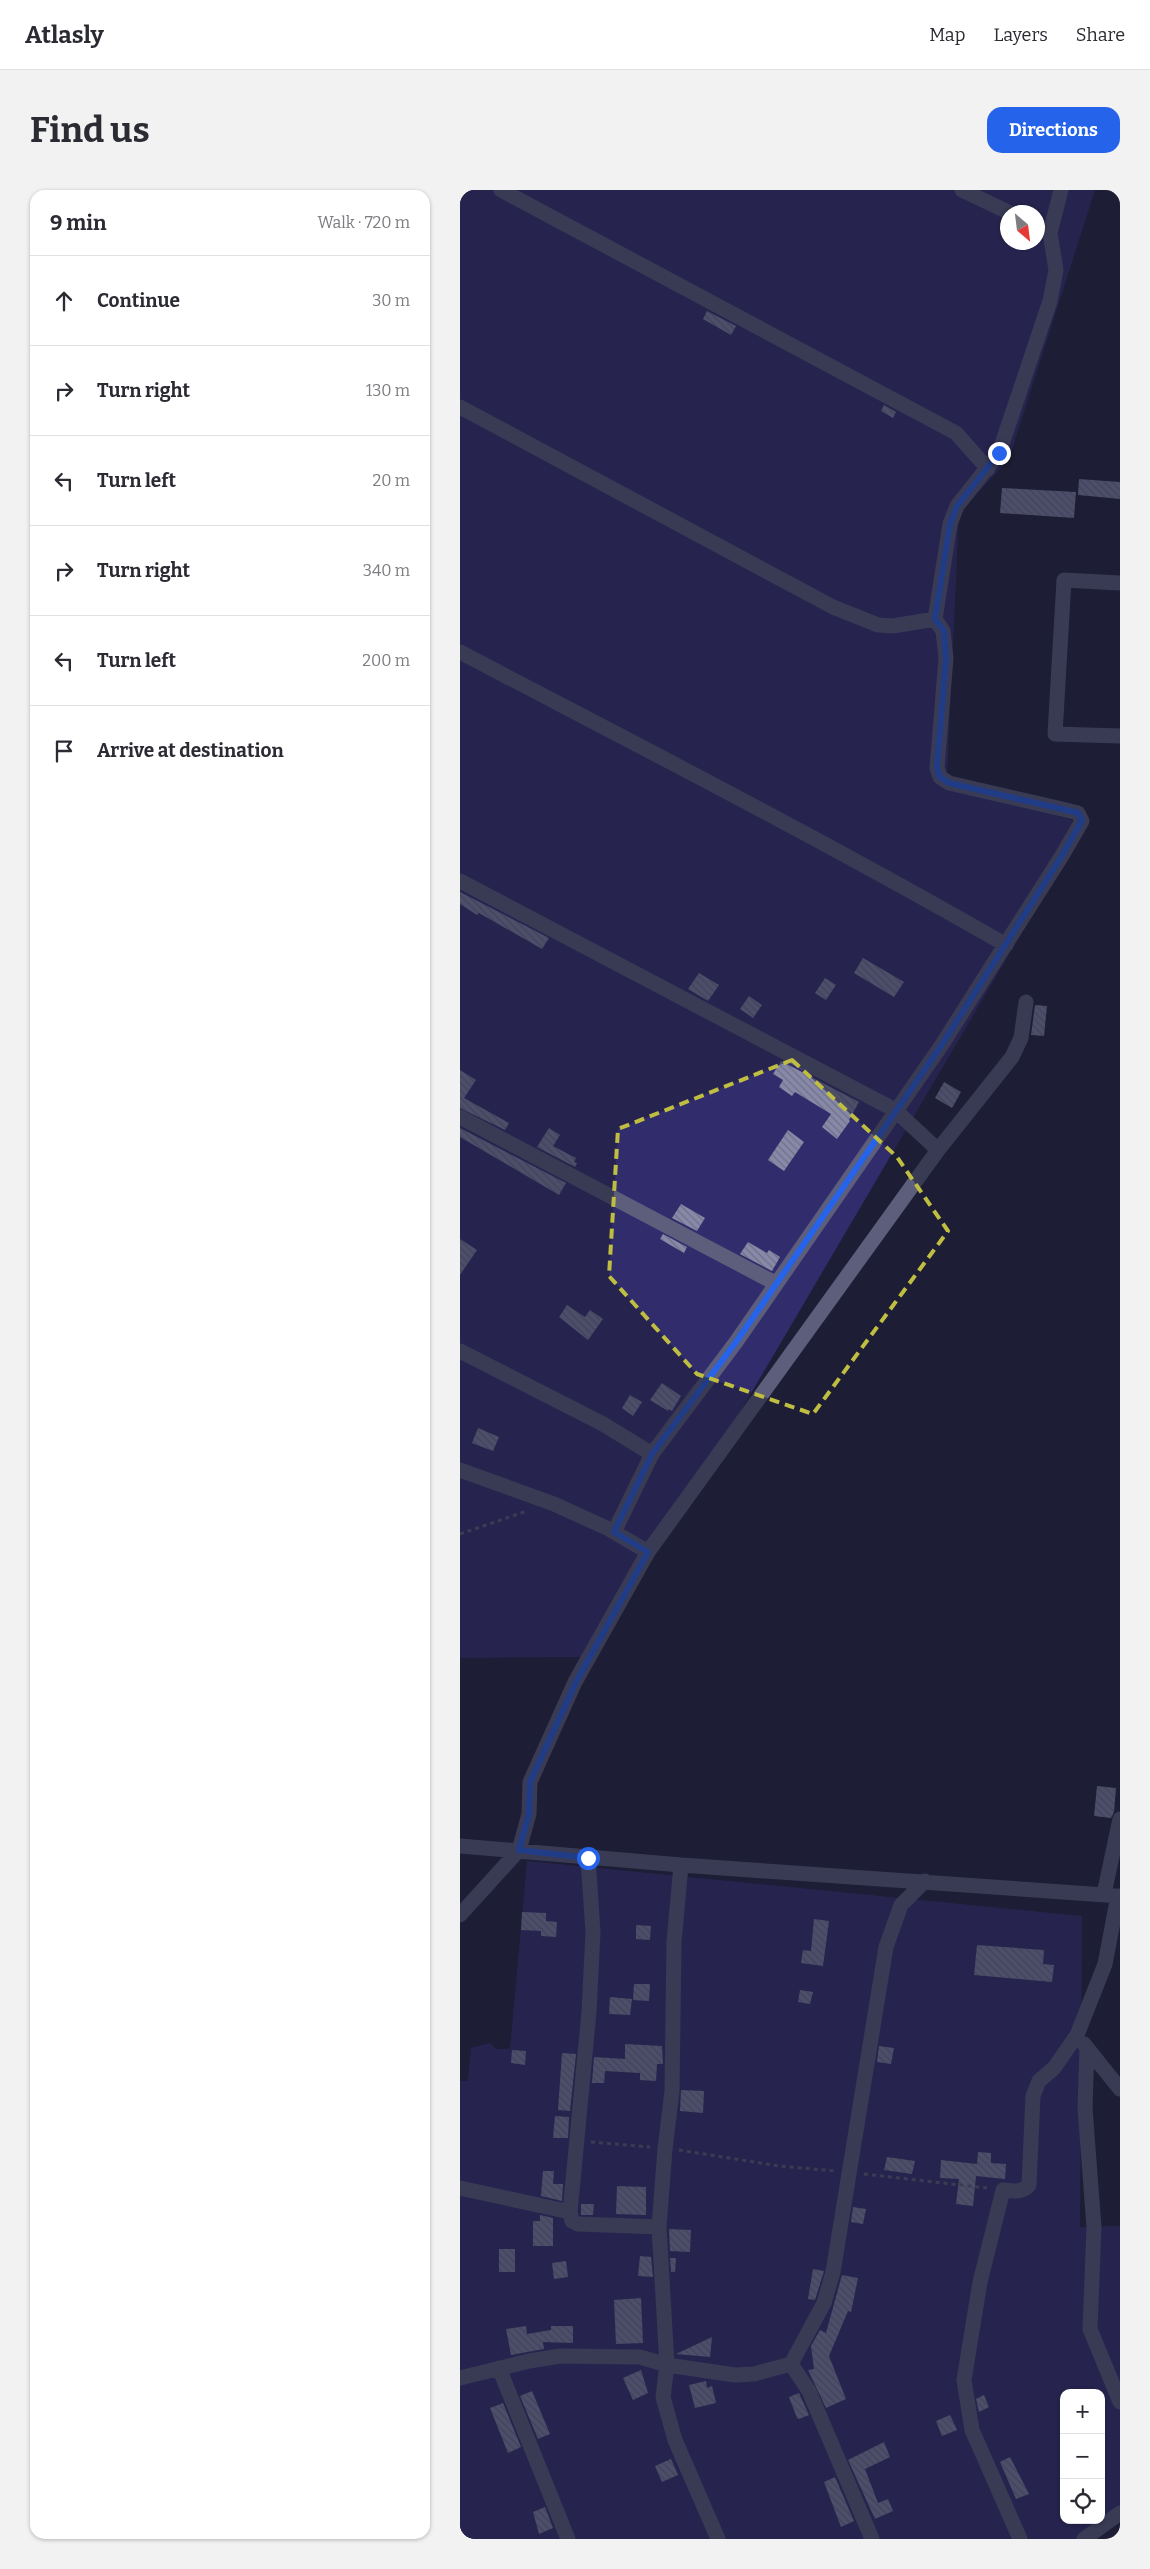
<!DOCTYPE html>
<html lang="en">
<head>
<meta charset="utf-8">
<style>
	:root { --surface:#fff; --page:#f2f2f3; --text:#2b2b33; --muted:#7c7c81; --line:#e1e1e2; --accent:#2563eb }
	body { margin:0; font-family:Bitter,serif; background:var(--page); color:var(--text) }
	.controls { position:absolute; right:15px; bottom:15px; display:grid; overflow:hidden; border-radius:10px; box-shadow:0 1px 4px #0004 }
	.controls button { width:45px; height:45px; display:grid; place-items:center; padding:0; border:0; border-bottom:1px solid var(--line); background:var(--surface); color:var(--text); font:25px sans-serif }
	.compass { position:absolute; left:540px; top:15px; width:45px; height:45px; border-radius:50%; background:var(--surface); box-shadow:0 1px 4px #0004; rotate:152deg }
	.stop { position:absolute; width:15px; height:15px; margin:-11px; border:4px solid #2563eb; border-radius:50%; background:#fff }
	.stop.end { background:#2563eb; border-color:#fff; box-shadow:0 1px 5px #0008 }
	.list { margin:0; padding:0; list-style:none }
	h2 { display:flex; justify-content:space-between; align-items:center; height:65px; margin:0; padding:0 20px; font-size:21px }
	h2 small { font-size:16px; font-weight:400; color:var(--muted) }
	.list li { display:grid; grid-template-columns:32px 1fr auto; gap:15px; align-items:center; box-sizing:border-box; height:90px; padding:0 20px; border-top:1px solid var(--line) }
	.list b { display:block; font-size:19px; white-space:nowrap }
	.list em { font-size:16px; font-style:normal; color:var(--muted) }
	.icon { flex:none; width:28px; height:28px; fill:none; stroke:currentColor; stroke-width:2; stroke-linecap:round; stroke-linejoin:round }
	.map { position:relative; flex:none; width:660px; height:2349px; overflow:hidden; border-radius:15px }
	header { display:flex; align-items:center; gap:30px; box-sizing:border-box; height:70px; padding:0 25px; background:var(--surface); border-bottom:1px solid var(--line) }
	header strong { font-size:24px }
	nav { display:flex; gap:28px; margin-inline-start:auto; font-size:18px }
	.intro { display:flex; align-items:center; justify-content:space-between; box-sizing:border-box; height:120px; padding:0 30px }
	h1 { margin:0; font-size:35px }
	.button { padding:12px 22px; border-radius:15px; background:var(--accent); color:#fff; font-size:18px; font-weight:700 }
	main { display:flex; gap:30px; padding:0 30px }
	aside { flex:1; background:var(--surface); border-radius:15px; box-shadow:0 1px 4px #0004 }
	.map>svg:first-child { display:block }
	.green { fill:#312d6d; fill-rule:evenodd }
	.building { fill:url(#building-back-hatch) }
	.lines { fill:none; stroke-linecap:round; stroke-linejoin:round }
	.path { stroke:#616177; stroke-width:3; stroke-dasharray:4 4; stroke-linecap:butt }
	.minor { stroke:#5c5e7b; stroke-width:15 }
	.rail-casing { stroke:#8a8b9f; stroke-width:5.5 }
	.rail { stroke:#1d1d35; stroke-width:4; stroke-dasharray:11; stroke-linecap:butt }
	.route { stroke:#2563eb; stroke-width:6 }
	.marked { fill:none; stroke:#c0be41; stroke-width:4; stroke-dasharray:10 6; stroke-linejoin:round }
</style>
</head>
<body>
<header>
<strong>Atlasly</strong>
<nav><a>Map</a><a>Layers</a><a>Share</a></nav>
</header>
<div class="intro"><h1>Find us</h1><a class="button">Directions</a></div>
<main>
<aside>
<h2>9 min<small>Walk · 720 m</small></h2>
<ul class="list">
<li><svg class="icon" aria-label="ahead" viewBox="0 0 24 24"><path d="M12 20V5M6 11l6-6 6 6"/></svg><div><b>Continue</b></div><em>30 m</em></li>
<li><svg class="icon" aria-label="right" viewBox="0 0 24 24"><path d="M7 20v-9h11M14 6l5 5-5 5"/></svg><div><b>Turn right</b></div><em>130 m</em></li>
<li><svg class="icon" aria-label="left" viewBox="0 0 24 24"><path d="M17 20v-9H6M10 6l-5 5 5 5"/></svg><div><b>Turn left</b></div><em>20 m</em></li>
<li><svg class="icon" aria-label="right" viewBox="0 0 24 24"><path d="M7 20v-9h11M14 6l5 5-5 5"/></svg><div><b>Turn right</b></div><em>340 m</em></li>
<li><svg class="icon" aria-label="left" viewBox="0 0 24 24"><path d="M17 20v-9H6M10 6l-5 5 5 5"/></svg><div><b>Turn left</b></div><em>200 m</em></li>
<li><svg class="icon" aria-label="arrive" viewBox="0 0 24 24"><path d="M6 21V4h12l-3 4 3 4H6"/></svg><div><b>Arrive at destination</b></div></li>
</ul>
</aside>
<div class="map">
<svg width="660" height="2349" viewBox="0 0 660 2349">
	<defs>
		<pattern id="building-back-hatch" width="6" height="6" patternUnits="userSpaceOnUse" patternTransform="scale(1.25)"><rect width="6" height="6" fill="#8789a8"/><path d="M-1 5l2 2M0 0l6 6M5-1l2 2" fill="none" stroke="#707187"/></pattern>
	</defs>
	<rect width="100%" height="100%" fill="#1d1d35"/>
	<!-- green -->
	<path class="green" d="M0 0H635L549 269 499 323 487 587 625 635 229 1309 124 1467 0 1468ZM548 22H578V52H548Z
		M67 1671 622 1726 620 2037 660 2036V2319L627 2349H0V1891H8L11 1858 30 1853 36 1859H50ZM604 2203H641V2330H604Z"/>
	<!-- building -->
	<path class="building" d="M247 121 276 136 271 145 243 129Z
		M424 215 436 222 433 228 421 221Z
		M619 289 660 292V309L618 305Z
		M542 298 616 302 614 328 540 323Z
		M0 702 89 748 82 759 19 723 17 725 0 714Z
		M403 768 444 792 434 807 394 783Z
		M239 783 259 795 248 811 228 799Z
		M365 788 376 795 366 810 355 803Z
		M289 806 302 815 293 828 280 819Z
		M575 815 587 816 584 846 571 845Z
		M321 871 399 912 389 930 390 931 377 949 362 937 371 924 335 902 332 906 319 897 323 890 313 884Z
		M0 880 16 890 4 908 49 933 45 940 0 918Z
		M484 892 501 902 492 918 475 908Z
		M0 938 106 993 99 1005 0 947Z
		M89 938 100 945 93 956 116 968 114 972 117 973 115 977 77 957Z
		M328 940 344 952 324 981 308 970Z
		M221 1014 245 1028 237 1041 212 1028Z
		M203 1044 227 1057 224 1063 200 1049Z
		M0 1049 17 1060 0 1085Z
		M288 1052 307 1063 309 1060 320 1067 312 1081 280 1064Z
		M107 1115 125 1127 130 1120 143 1129 128 1150 99 1127Z
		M202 1193 221 1206 212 1221 209 1219 208 1221 190 1210Z
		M170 1205 182 1212 173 1226 162 1218Z
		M18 1238 39 1247 33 1261 12 1253Z
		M637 1596 656 1598 654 1622 651 1628 634 1626Z
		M62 1722 86 1723V1731L97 1732 96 1747 81 1746V1741L61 1740Z
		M354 1729 369 1731 363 1776 341 1773 343 1760 351 1761Z
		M176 1735 191 1736 190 1750 176 1749Z
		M517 1755 584 1760 583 1774 594 1775 592 1792 514 1785Z
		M174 1794H190L189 1811 173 1810Z
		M340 1800 353 1802 350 1814 338 1812Z
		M150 1807 172 1809 170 1825 149 1824Z
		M165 1854 202 1856 203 1874H197L196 1891 180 1890V1883L145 1881 144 1893H132L134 1867 165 1869Z
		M419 1856 434 1858 431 1874 417 1872Z
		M52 1860 66 1861 65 1875 51 1873Z
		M102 1863 116 1864 110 1921 98 1920Z
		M221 1900 244 1901 243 1923 220 1921Z
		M95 1926 109 1927 108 1948H93Z
		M518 1962 531 1963V1973L546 1974 545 1989 516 1986 513 2016 496 2014 499 1989 480 1988 481 1970 517 1974Z
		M427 1967 455 1971 452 1984 424 1980Z
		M83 1981H94L93 1994H103L102 2011 81 2006Z
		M157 1996 186 1997V2025L156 2024Z
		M121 2014H134L133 2025H121Z
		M393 2017 406 2019 403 2034 391 2032Z
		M80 2025 93 2028V2056H73V2031H80Z
		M209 2039 231 2040 230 2062 210 2061Z
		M39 2059H55V2082H39Z
		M180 2066 191 2067 193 2087 178 2086Z
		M210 2068H216L215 2082H211Z
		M106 2071 108 2087 94 2089 92 2073Z
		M353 2079 364 2081 355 2110 348 2109Z
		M382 2085 398 2088 391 2122 388 2121 369 2166 386 2209 366 2218 348 2180 354 2179 351 2156 360 2140 366 2143Z
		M181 2108 183 2153 156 2154 154 2110Z
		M66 2136 67 2144 91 2140V2136H113V2153L83 2152 84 2159 51 2165 46 2139Z
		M252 2147 250 2167 216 2164Z
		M181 2180 188 2203 173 2210 163 2188Z
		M246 2191 247 2198 252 2196 256 2213 235 2218 229 2195Z
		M72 2201 90 2244 78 2249 60 2206Z
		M339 2203 349 2225 339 2229 337 2228 329 2207Z
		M524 2205 529 2217 519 2222 516 2209Z
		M43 2213 61 2257 48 2263 30 2218Z
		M490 2225 497 2240 482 2246 476 2231Z
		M424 2252 430 2267 405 2279 418 2313 428 2309 433 2321 415 2329 388 2270Z
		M550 2267 569 2304 556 2309 540 2272Z
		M211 2269 218 2285 202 2292 195 2276Z
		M375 2287 394 2331 381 2337 364 2292Z
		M85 2317 93 2338 79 2344 73 2322Z"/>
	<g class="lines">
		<!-- path -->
		<path class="path" d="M0 1344 67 1321
			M131 1952 190 1957
			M219 1960 319 1976 376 1981
			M404 1984 527 1998"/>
		<!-- minor -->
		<path class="minor" d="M41 0 496 243 528 279
			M502 0 548 22
			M0 217 373 417 418 435 433 436 475 429
			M660 393 604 390 595 544 660 546
			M0 462C183 558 367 652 546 755
			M0 691 435 920 478 960
			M0 927 315 1093
			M0 1161 143 1234 192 1264
			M0 1280 94 1314 149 1339 188 1362
			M154 1342 192 1264 276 1152 481 856 603 664 622 631 618 623 602 619 489 593 480 587 477 578 486 468 483 441 475 429 490 334 497 316 539 263 590 111 596 80 590 43 601 0
			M0 1656 221 1675 660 1706
			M221 1675 214 1752 212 1901 205 1959 199 2037 207 2175 203 2207 215 2250 258 2349
			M644 1704 660 1629
			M0 1725 59 1660 69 1624 70 1592 115 1492 188 1362 478 960 552 867 561 848 566 812
			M624 1854 660 1899
			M627 1858 625 1918 634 2037 630 2139 660 2212
			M0 1998 110 2022 112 2031 118 2034 199 2037
			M110 2022 129 1822 133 1742 128 1668
			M331 2174 349 2201 412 2349
			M39 2178 108 2349
			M0 2188 69 2171 100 2166 180 2167 207 2175 275 2185 294 2184 331 2174 364 2113 373 2082 426 1757 441 1715 465 1691
			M560 2349 512 2240 504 2190 520 2092 543 2000C553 2001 562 2003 569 1995L573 1906 579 1891 594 1878 617 1845 645 1774 658 1706
			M624 2349 660 2323"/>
		<defs>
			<path id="rail" d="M657 2349 660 2345"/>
		</defs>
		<!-- rail casing -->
		<use href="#rail" class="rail-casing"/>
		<!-- rail -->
		<use href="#rail" class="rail"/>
	</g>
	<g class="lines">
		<!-- route -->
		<path class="route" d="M128 1668 59 1660 69 1624 70 1592 116 1492 188 1362 154 1342 192 1264 276 1152 481 856 603 664 622 630 618 623 602 619 489 593 480 587 477 578 486 468 484 441 475 429 490 334 497 316 539 263"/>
	</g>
	<!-- marked area -->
	<path d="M0 0H660V2349H0ZM332 870 437 967 488 1041 353 1224 237 1184 149 1086 158 939Z" fill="#1d1d35" fill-opacity=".55" fill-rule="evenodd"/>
	<path class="marked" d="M332 870 437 967 488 1041 353 1224 237 1184 149 1086 158 939Z"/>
</svg>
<div class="controls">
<button>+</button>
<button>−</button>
<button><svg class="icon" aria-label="locate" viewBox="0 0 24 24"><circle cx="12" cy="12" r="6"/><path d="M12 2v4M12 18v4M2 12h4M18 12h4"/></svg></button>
</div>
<svg class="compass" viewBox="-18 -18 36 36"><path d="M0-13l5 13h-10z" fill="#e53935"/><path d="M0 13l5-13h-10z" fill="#7c7c81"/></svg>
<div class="stop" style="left:128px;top:1668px"></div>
<div class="stop end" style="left:539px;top:263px"></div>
</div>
</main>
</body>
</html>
